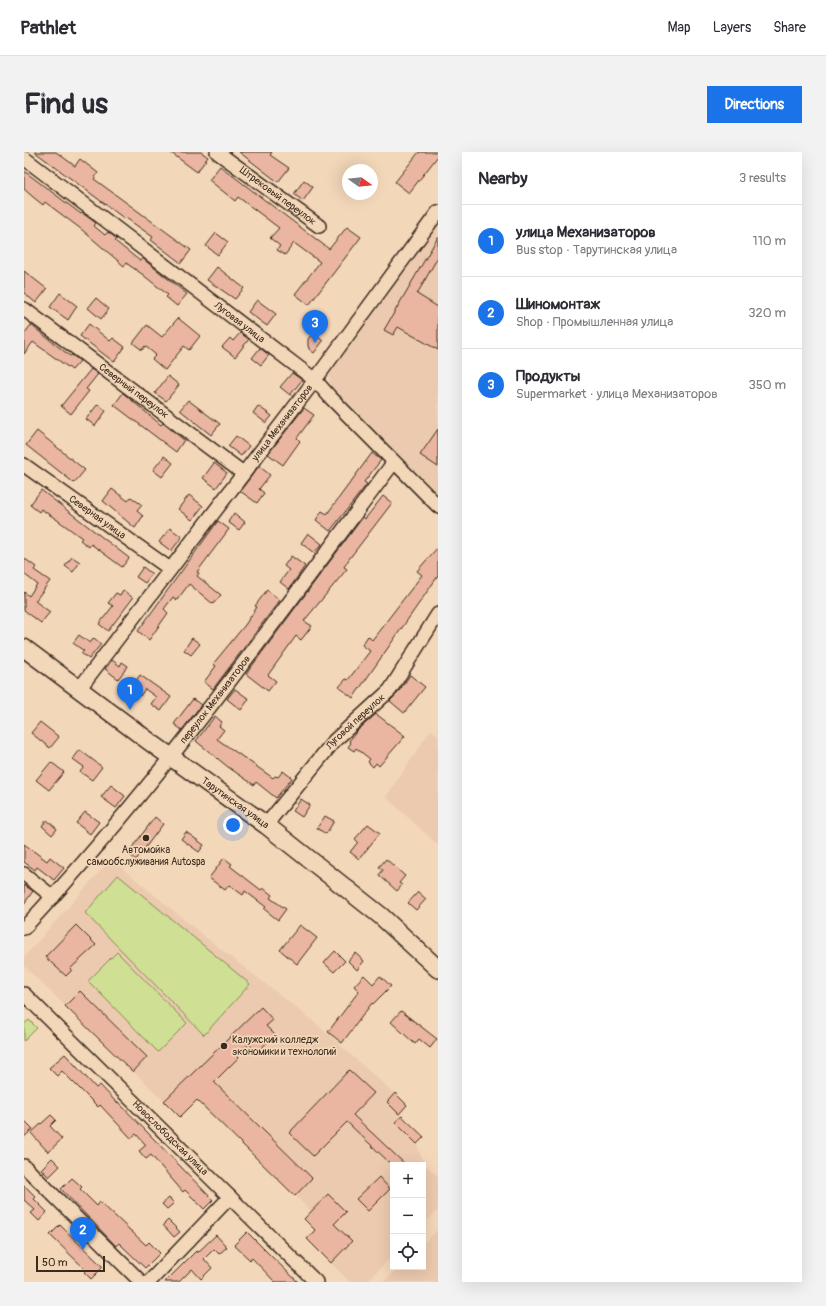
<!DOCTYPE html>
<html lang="en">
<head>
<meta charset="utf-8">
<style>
	:root { --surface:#fff; --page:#f2f2f3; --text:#2b2b33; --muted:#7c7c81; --line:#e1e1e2; --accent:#1a73e8 }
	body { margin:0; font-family:Pangolin,sans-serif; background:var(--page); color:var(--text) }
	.controls { position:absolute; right:12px; bottom:12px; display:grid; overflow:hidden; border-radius:0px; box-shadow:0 4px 16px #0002 }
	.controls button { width:36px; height:36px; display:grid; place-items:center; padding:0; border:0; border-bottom:1px solid var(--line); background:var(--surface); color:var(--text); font:20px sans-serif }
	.compass { position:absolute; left:318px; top:12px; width:36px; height:36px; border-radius:50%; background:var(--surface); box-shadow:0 4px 16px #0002; rotate:105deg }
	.scale { position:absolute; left:12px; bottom:10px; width:69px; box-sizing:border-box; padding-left:4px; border:2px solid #3b2a1e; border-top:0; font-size:11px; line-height:14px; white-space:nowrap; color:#3b2a1e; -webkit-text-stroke:3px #f2d7b9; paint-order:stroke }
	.you { position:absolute; left:209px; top:673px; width:14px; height:14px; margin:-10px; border:3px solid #fff; border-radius:50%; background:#1a73e8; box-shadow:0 0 0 6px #1a73e833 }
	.badge { display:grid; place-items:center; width:26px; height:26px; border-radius:50%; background:var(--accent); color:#fff; font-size:13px; font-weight:700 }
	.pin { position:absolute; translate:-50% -33px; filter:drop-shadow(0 1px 2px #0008) }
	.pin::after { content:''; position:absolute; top:21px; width:14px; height:12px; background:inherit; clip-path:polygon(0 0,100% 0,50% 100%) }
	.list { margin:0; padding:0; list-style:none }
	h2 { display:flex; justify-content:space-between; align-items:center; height:52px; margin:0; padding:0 16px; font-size:17px }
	h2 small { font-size:13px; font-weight:400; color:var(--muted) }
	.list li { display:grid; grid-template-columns:26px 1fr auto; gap:12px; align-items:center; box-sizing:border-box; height:72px; padding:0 16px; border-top:1px solid var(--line) }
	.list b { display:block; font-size:15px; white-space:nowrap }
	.list p { margin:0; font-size:13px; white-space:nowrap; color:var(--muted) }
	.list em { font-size:13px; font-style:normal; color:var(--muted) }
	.icon { flex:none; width:22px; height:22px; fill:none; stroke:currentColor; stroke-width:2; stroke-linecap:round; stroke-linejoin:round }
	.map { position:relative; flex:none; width:414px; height:1130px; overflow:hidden; border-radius:0px }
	header { display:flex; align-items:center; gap:24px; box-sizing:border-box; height:56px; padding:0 20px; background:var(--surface); border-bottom:1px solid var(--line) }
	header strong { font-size:19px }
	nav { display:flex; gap:22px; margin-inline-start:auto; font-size:14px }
	.intro { display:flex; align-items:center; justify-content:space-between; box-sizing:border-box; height:96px; padding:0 24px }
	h1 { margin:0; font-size:28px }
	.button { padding:10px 18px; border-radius:0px; background:var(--accent); color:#fff; font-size:14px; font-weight:700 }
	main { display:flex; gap:24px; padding:0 24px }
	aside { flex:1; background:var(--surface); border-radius:0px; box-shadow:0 4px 16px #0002 }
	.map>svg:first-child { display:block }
	.built { fill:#eccaaf }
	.green { fill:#cfdf93; stroke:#858458 }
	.building { fill:#eab6a1; stroke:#3b2a1e }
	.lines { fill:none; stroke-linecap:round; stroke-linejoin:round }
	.minor-casing { stroke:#3b2a1e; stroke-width:16 }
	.major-casing { stroke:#3b2a1e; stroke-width:20 }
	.minor { stroke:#f2d7b9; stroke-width:13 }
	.major { stroke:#f2d7b9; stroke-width:17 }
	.poi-dot { fill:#3b2a1e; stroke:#f2d7b9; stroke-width:1.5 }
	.labels { text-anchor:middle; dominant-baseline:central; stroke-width:3.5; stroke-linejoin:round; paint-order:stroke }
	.street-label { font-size:10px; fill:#3b2a1e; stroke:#f2d7b9 }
	.poi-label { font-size:10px; fill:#3b2a1e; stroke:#f2d7b9 }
</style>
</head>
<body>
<header>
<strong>Pathlet</strong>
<nav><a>Map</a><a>Layers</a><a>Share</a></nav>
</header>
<div class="intro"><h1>Find us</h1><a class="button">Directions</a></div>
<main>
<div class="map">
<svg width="414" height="1130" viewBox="0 0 414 1130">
	<rect width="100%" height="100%" fill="#f2d7b9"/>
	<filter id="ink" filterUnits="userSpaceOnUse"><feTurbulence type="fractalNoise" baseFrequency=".025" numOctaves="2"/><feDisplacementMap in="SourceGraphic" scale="8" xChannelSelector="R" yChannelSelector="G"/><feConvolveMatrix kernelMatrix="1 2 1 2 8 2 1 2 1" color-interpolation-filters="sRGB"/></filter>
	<g filter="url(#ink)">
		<!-- built -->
		<path class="built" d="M414 73V343L306 236 305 223Z
			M407 578 414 583V693L362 645Z
			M87 707 180 784 289 869 383 953 376 962 400 985 393 992 400 1012 414 1024V1058L399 1073V1013H369V1103L342 1130H326L283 1087 291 1078 280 1067 287 1059 173 948 140 949 0 814V805Z
			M414 1077V1130H359L375 1115H399V1092Z"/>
		<!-- green -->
		<path class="green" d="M94 723 226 832 180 883 61 761Z
			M93 800 163 871 134 900 64 829Z
			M5 868 13 876 0 889V872Z"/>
		<!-- building -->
		<path class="building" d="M11 0H32L51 14 56 7 74 21 70 27 167 98 157 111 127 88 129 85 102 66 101 67Z
			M146 0H177L184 5 173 20Z
			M215 0H248L246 3 265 16 254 30Z
			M395 0H414V4L385 41 371 30Z
			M196 14 305 97 323 75 337 85 285 153 271 142 296 110 270 91 261 103 253 98 256 94 246 86 255 76 214 45 211 49 185 28Z
			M0 19 57 62 58 61 72 71 70 74 81 83 84 80 93 87 91 89 116 109 118 106 163 142 153 154 142 145 144 143 118 122 102 111 100 114 57 77 21 50 19 53 9 45 0 37Z
			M280 28 289 35 279 49 270 42Z
			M192 81 204 90 194 103 182 94Z
			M414 85V105L393 142 414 155V198L374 175 369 183 360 178Z
			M193 115 220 136 211 147 183 128Z
			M0 119 23 137 12 151 0 141Z
			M36 141 53 154 44 168 26 155Z
			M72 146 85 157 77 167 64 156Z
			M233 148 252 162 243 174 224 160Z
			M154 166 176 184 165 198 160 194 141 218 128 207 132 203 121 194 118 198 109 191 123 173 138 185Z
			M65 172 86 189 89 186 101 195 90 210 56 184Z
			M7 173 46 204 48 203 56 209 48 218 9 190 0 202V182Z
			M216 181 225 187 211 205 198 195 206 186 209 189Z
			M289 181 299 189 290 201 285 197 284 193V187Z
			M236 196 245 203 237 213 228 206Z
			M67 217 74 222 62 237 65 239 47 262 37 254Z
			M268 221 278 228 266 243 256 235Z
			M144 224 155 233 142 249 131 241Z
			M99 241 137 273 139 271 160 288 152 300 90 253Z
			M164 248 196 272 187 283 156 258Z
			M74 252 82 259 71 274 62 267Z
			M234 254 248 264 242 271 229 261Z
			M280 256 290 263 273 286 276 289 259 313 244 302Z
			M414 277V315L396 303Z
			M13 279 61 318 50 331 2 293Z
			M212 284 225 294 217 304 204 294Z
			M348 301 357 308 340 330 343 332 306 379 292 368 298 359 303 362Z
			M140 304 149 311 138 325 129 318Z
			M190 311 203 321 192 336 179 326Z
			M235 314 246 323 235 337 240 341 233 351 216 339Z
			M88 337 104 349 107 345 118 353 113 359 119 364 111 376 79 349Z
			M17 338 105 406 98 415 67 392 65 395 56 388 58 386 32 367 17 357 15 360 6 353Z
			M165 343 179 354 168 368 154 357Z
			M359 344 368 351 325 407 320 415 323 417 280 469 288 474 277 488 272 484 244 523 252 529 244 539 222 522 339 365 341 367Z
			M210 361 221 370 215 378 204 370Z
			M194 369 205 377 173 420 175 421 173 424 197 443 189 452 165 432 153 448 149 445 140 457 144 461 125 488 114 479Z
			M146 376 158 385 147 399 135 390Z
			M284 381 298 392 290 401 277 391Z
			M414 395V424L329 546 315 535 322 527 324 528 346 499 338 493 344 484 348 488 398 423 393 419Z
			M267 404 281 414 265 437 256 430 265 418 260 414Z
			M48 405 56 410 49 420 41 414Z
			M0 406 12 415 10 418 26 429 11 449 26 460 17 471 0 458V440L5 444 13 432 0 422Z
			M119 415 128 422 121 431 112 425Z
			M99 438 109 446 84 479 75 472 89 454 84 451 92 441 96 443Z
			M243 438 256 448 189 537 180 530 192 514 189 512 221 473 233 455 231 454Z
			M55 483 66 491 70 486 77 492 65 507 57 501 60 499 49 491Z
			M168 486 176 492 167 503 160 498Z
			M88 508 96 514 98 510 104 514 94 527 81 517Z
			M116 523 147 545 137 559 127 552 132 545 121 537 116 544 106 537Z
			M386 523 401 535 380 561 366 549 373 542Z
			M211 537 225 547 217 558 203 547Z
			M169 547 177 553 158 578 150 572Z
			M352 562 381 584 355 614 352 611 349 615 344 610 346 607 332 596 330 599 324 595 327 591 325 589 333 579Z
			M191 564 198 570 195 574 200 578 193 587 249 626 251 624 254 625 259 619 268 626 252 646 232 630 230 633 204 615 172 589Z
			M16 570 35 585 26 596 7 581Z
			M56 598 78 615 68 628 56 620 60 615 49 607Z
			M27 610 40 620 25 638 12 628Z
			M87 633 101 644 92 656 77 645Z
			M277 647 286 653 278 665 269 659Z
			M61 660 75 670 66 682 52 671Z
			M301 664 310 669 302 682 293 676Z
			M131 665 139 672 112 708 104 701Z
			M23 668 33 677 28 683 18 674Z
			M344 672 356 681 335 707 326 700 334 690 331 687Z
			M162 680 180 693 175 700 157 687Z
			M0 692 23 709 26 705 40 716 30 728 13 715 11 718 0 710Z
			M200 706 208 712 206 714 237 738 239 736 248 743 246 746 262 757 254 768 240 757 242 755 221 739 219 743 205 733 201 738 185 726Z
			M362 707 381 724 375 731 378 733 373 739 355 723 359 718 355 715Z
			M0 733 9 739 0 752Z
			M394 740 402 747 392 758 384 751Z
			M52 773 72 793 46 817 48 818 42 824 21 805Z
			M276 773 293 786 273 812 256 798Z
			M311 799 321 809 310 820 300 811Z
			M331 801 340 809 333 818 324 809Z
			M340 823 349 832 356 824 367 834 349 852 348 851 318 891 304 880 335 839 330 834Z
			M56 839 123 905 109 920 41 854Z
			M237 855 249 868 242 874 251 883 233 900 225 892 213 903 215 905 190 930 288 1026 271 1044 173 948 156 965 140 949Z
			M377 859 413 887 406 896 395 887 391 892 367 870Z
			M41 902 72 936 76 933 93 951 94 950 189 1048 180 1057 161 1038 159 1040 127 1003 122 1007 115 999 122 993 112 982 107 986 76 953 74 955 38 919 33 924 25 916Z
			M325 918 350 941 329 963 382 1013H368L323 970 289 1004 265 981Z
			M371 941 383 953 375 962 363 950Z
			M27 963 32 968 26 974 38 987 24 1000 7 981Z
			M378 964 400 985 393 992 371 970Z
			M0 968 9 977 0 985Z
			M28 1006 36 1014 25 1025 17 1017Z
			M355 1025 366 1037 344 1059 332 1047Z
			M48 1026 58 1035 56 1037 73 1054 76 1050 122 1093 125 1090 136 1101 121 1116 95 1091 92 1094 37 1037Z
			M0 1033 12 1045 10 1047 23 1060 15 1069 7 1061 11 1058 0 1048Z
			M304 1042 322 1060 310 1072 328 1089 307 1111 283 1087 291 1078 280 1067Z
			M145 1046 150 1051 143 1057 138 1052Z
			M144 1068 156 1080 150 1085 139 1073Z
			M36 1073 79 1115 67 1127 60 1120 62 1118 26 1083Z
			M223 1080 244 1101 274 1130H251L228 1106 226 1108 210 1093Z
			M192 1083 203 1095 195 1102 190 1097 180 1107 188 1116 177 1127 168 1117 155 1130H141L172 1099 173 1101Z"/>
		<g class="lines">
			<defs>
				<g id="minor">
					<path id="s1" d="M193 0 295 74"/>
					<path id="s2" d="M0 6 291 228 306 245 414 354"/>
					<path id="s3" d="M0 157 219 321"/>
					<path id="s4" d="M0 313 146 417"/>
					<path id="s5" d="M55 537 291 228 414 60"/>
					<path id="s6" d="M242 673 310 589 366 538 414 462"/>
					<path d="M0 722 29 745"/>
					<path id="s7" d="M0 776C136 631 251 468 370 310"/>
					<path id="s8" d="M0 842 292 1130"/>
					<path d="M0 1014 117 1130"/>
					<path d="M125 1130 206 1045"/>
				</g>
				<g id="major">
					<path id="s9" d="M0 496 126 590 242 673 357 764 414 817"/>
				</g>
			</defs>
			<!-- minor casing -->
			<use href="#minor" class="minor-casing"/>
			<!-- major casing -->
			<use href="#major" class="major-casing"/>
			<!-- minor -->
			<use href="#minor" class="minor"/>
			<!-- major -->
			<use href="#major" class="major"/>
		</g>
	</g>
	<!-- markers -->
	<g class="poi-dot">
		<circle cx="122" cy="686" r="4"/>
		<circle cx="200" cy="894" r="4"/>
	</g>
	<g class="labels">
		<!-- street labels -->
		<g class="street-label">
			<text stroke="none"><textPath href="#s1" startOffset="75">Штрековый переулок</textPath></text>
			<text stroke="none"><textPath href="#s2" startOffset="271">Луговая улица</textPath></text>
			<text stroke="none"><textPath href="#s3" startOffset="137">Северный переулок</textPath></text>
			<text stroke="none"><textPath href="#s5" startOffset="335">улица Механизаторов</textPath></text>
			<text stroke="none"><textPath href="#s4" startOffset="90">Северная улица</textPath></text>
			<text stroke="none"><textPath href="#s7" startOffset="298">переулок Механизаторов</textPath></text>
			<text stroke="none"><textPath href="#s6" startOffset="137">Луговой переулок</textPath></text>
			<text stroke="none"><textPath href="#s9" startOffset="262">Тарутинская улица</textPath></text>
			<text stroke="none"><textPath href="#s8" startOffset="205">Новослободская улица</textPath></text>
		</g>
		<!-- poi labels -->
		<g class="poi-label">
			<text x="122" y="698">Автомойка<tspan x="122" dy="12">самообслуживания Autospa</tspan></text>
			<text x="208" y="888" text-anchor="start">Калужский колледж<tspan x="208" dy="12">экономики и технологий</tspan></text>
		</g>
	</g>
</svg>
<div class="controls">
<button>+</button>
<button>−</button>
<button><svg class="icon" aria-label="locate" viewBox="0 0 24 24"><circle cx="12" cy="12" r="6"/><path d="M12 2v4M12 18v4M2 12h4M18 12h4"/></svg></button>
</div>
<svg class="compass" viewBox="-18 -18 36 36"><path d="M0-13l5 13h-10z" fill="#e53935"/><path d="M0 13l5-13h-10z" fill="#7c7c81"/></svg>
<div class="scale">50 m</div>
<div class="you"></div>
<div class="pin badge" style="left:106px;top:558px">1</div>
<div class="pin badge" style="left:59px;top:1098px">2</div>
<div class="pin badge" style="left:291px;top:191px">3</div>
</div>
<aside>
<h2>Nearby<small>3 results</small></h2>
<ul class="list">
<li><span class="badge">1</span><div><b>улица Механизаторов</b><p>Bus stop · Тарутинская улица</p></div><em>110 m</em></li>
<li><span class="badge">2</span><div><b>Шиномонтаж</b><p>Shop · Промышленная улица</p></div><em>320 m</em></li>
<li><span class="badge">3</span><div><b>Продукты</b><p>Supermarket · улица Механизаторов</p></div><em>350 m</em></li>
</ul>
</aside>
</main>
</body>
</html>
